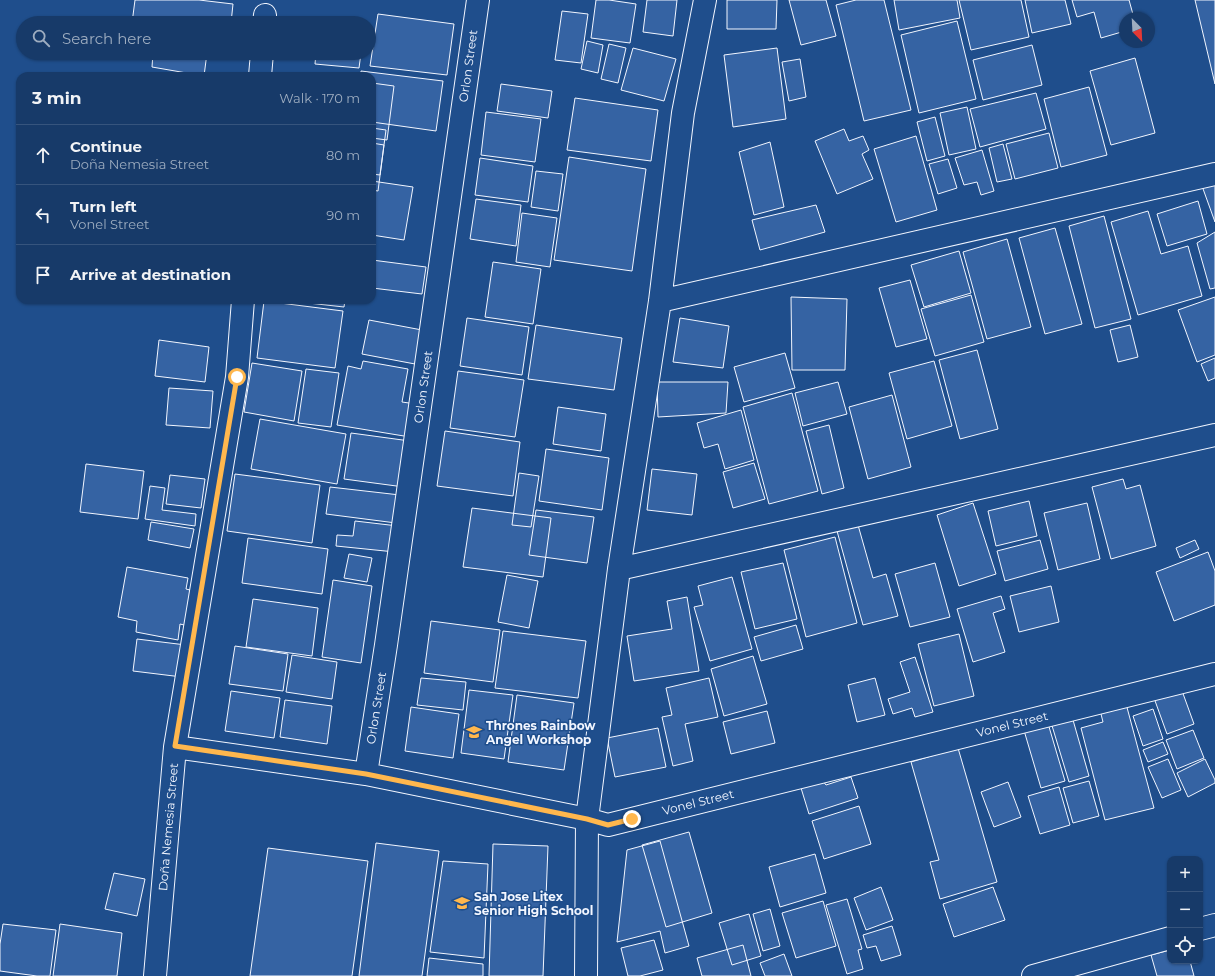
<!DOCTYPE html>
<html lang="en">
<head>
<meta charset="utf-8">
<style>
	:root { --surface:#173a69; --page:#244571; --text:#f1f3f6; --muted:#9eadc0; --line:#36547d }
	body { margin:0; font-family:Montserrat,sans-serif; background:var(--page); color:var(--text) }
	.controls { position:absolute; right:12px; bottom:12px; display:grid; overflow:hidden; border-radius:8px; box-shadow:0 1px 3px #0004 }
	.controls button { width:36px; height:36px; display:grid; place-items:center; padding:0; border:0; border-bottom:1px solid var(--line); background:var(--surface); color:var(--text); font:20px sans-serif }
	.compass { position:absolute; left:1119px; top:12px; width:36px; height:36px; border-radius:50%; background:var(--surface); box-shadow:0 1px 3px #0004; rotate:156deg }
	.stop { position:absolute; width:12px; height:12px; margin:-9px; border:3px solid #ffb74d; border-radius:50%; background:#fff }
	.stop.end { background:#ffb74d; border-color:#fff; box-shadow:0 1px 4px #0008 }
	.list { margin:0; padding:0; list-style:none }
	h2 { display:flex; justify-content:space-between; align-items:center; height:52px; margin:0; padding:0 16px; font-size:17px }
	h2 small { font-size:13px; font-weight:400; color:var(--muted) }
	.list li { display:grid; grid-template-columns:26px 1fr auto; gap:12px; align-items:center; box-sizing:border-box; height:60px; padding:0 16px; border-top:1px solid var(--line) }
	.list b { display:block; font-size:15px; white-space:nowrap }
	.list p { margin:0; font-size:13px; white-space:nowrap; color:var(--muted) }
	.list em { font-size:13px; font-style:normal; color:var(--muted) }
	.icon { flex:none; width:22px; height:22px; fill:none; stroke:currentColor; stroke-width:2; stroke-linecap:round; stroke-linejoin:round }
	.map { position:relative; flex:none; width:1215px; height:976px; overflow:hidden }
	.search { position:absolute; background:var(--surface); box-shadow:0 1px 3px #0004; left:16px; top:16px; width:360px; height:44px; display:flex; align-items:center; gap:10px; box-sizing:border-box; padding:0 14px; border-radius:22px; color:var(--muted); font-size:15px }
	.panel { position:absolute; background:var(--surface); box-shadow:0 1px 3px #0004; left:16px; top:72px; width:360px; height:232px; border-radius:12px }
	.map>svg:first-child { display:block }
	.building { fill:#3563a3; stroke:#f2f6ff }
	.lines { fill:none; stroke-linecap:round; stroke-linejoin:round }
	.street-casing { stroke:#f2f6ff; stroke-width:24 }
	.street { stroke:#1f4e8c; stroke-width:22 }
	.route { stroke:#ffb74d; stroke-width:5 }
	.labels { text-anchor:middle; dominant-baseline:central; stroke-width:3; stroke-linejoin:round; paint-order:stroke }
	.street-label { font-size:12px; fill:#f2f6ff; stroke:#1f4e8c }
	.poi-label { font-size:12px; font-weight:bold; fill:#f2f6ff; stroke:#1f4e8c; text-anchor:start }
</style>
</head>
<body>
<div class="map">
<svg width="1215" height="976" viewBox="0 0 1215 976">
	<rect width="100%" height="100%" fill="#1f4e8c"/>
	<!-- building -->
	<path class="building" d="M135 0H199L233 4 231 23H132Z
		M596 0H609L636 4 630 43 591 38Z
		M647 0H677L673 36 643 32Z
		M727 0H777L776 29H727Z
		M789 0H826L836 36 801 45Z
		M856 0H884L911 110 864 121 836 5Z
		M894 0H957L960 18 899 30Z
		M959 0H1021L1029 37 971 50Z
		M1025 0H1065L1071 24 1032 33Z
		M1072 0H1129L1134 18H1125V31L1101 38 1094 12 1077 17Z
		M1195 0H1215V84Z
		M562 11 588 14 581 63 555 60Z
		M378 14 454 24 447 75 370 66Z
		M957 21 976 99 919 113 901 35Z
		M587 41 603 45 598 73 581 69Z
		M609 44 626 48 618 83 601 79Z
		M1032 45 1042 85 983 100 973 60Z
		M633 48 676 59 664 101 621 90Z
		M777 48 786 119 733 127 724 55Z
		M153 53H207L204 76 152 67Z
		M316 53H361L359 68 315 64Z
		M1135 58 1155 133 1111 145 1090 71Z
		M800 59 806 97 789 101 782 62Z
		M361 71 443 81 436 131 372 122V76H361Z
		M372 83 394 86 387 140 372 138Z
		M501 84 552 91 548 118 497 111Z
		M1089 87 1107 155 1061 167 1044 99Z
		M1036 93 1046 129 980 147 970 109Z
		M575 98 658 110 651 161 567 150Z
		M967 107 976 149 949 155 940 113Z
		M486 112 541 119 535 162 481 155Z
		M935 117 945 156 927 161 917 122Z
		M372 128 386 130 380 175 372 174Z
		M844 129 849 141 863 136 869 150 862 154 873 179 837 194 815 141Z
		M1049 133 1058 168 1015 179 1006 144Z
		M916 136 937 210 896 222 874 149Z
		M770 142 784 207 754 215 739 152Z
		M372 143 384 145 378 191 372 190Z
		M1003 144 1012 179 997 182 989 148Z
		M982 150 994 191 981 195 977 182 964 185 955 158Z
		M569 157 646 169 632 271 554 260Z
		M480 158 533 166 528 202 475 195Z
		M948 159 957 188 938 194 929 164Z
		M536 171 563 174 558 211 531 207Z
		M372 181 413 187 404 240 372 235Z
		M1215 181V222L1202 186Z
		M372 199 375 200 372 223Z
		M476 199 521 205 516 246 470 239Z
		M1198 201 1207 234 1167 246 1157 214Z
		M816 205 825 232 760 250 752 220Z
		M1148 211 1161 254 1188 246 1202 296 1138 315 1111 222Z
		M522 213 557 218 550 267 516 262Z
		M1104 216 1131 319 1095 328 1069 226Z
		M1055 228 1082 324 1045 334 1019 238Z
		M1215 232V288L1210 289 1197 243Z
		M1007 239 1031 327 987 339 963 252Z
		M959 251 971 293 924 307 911 265Z
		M372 260 426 267 422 294 372 288Z
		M493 262 541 269 533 324 485 317Z
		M910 280 927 339 896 347 879 288Z
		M971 295 984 342 935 356 921 309Z
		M791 297 847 299 845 370H792Z
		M1215 297V355L1197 362 1178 310Z
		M280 300H302V302Z
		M309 300H345L344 307 308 303Z
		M264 301 343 311 335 368 257 358Z
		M467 318 529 327 522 375 460 366Z
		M680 318 729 326 723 368 673 362Z
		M369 320 422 330 415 364 362 354Z
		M536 325 622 338 614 390 528 379Z
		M1130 325 1138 357 1118 362 1110 330Z
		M159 340 209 347 205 382 155 376Z
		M977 350 998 429 960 439 939 360Z
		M785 353 795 388 744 402 734 367Z
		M1215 358V378L1208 381 1201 364Z
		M363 361 408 369 402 402 416 404 410 437 337 425 348 366 361 369Z
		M934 361 952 426 907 439 889 373Z
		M252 363 302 371 294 421 244 412Z
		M306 369 339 373 331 427 298 423Z
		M458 371 524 380 515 437 450 428Z
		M657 382H728L726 413 658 417Z
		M838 382 847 414 803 426 795 393Z
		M169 388 213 391 210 428 166 425Z
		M792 393 818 491 769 504 743 407Z
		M892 395 911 467 868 479 849 407Z
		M558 407 606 414 601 451 553 444Z
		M741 410 754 460 725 469 718 444 704 448 697 423Z
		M260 419 346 434 337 484 251 469Z
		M829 425 844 488 822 494 806 431Z
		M445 431 520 442 513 496 437 486Z
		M351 433 410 441 404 487 344 479Z
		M546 449 609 458 602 510 539 501Z
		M754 463 765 499 733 508 723 472Z
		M86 464 144 471 138 519 80 512Z
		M652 469 697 474 692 515 647 510Z
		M519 473 539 476 531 527 512 525Z
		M235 474 320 485 312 543 227 531Z
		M170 475 205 479 201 508 166 504Z
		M1123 479 1126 489 1140 485 1156 546 1111 559 1092 487Z
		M150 486 165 488 162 510 196 514 195 526 145 519Z
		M330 487 400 495 396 523 326 514Z
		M1029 501 1037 536 996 546 988 511Z
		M973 503 996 574 959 586 937 515Z
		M1087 503 1100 559 1058 570 1044 513Z
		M472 508 551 518 543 577 463 567Z
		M536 510 594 517 587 563 529 555Z
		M355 521 398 526 395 552 336 546 337 535 353 536Z
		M151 522 194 529 190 548 148 540Z
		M858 525 873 578 886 574 898 616 863 625 837 531Z
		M835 537 857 623 806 637 784 550Z
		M248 538 328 549 322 594 242 583Z
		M1040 540 1048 569 1005 581 997 551Z
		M1195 540 1199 549 1180 558 1176 548Z
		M1208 552 1215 571V605L1174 621 1156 572Z
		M349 554 372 558 367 582 344 578Z
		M783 563 797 619 755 629 741 572Z
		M935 563 950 617 910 627 895 574Z
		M127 567 188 578 186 589 194 591 188 626 180 624 178 640 136 632 137 621 118 617Z
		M507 575 538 581 529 628 498 622Z
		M732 577 752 649 710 661 694 607 703 605 698 586Z
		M333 580 372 586 361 663 322 657Z
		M1051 586 1059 622 1019 632 1010 596Z
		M1001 596 1005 609 993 613 1005 652 973 662 957 609Z
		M687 597 699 671 634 681 627 636 672 629 667 601Z
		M253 599 318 608 312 656 246 647Z
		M431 621 500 630 493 682 424 673Z
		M796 625 803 649 761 661 754 637Z
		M503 631 586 641 578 698 495 688Z
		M959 634 974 696 934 706 918 644Z
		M137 639 186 645 182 677 133 671Z
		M235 646 288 654 283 691 229 684Z
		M292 655 337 662 332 699 286 692Z
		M753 656 767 704 724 716 711 669Z
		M915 657 933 712 915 717 912 708 893 714 888 699 910 692 900 662Z
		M421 678 466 682 463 710 417 705Z
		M709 678 718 717 685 724 693 761 673 766 662 717 672 715 666 688Z
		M875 678 885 715 857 722 848 685Z
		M1181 688 1194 724 1167 734 1154 698Z
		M469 690 513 695 504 759 461 753Z
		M231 691 280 698 274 738 225 731Z
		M517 695 574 703 564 770 508 762Z
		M285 700 332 706 327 744 280 737Z
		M1125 700 1154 808 1105 820 1081 728 1103 722 1099 706Z
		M411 707 459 714 453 758 405 751Z
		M1153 709 1163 739 1143 746 1133 716Z
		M767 711 775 743 731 754 723 722Z
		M1071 713 1089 776 1069 782 1050 719Z
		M1047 720 1065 781 1041 788 1023 727Z
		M658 728 666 767 615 777 607 738Z
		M1193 730 1204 758 1177 769 1166 740Z
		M1163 742 1168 754 1148 762 1143 750Z
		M958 748 997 882 940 899 930 862 939 860 911 762Z
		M1168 759 1181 790 1162 798 1148 767Z
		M1205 759 1215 780V783L1188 797 1177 773Z
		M851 777 858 798 809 814 801 788 823 781 826 785Z
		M1089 781 1099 816 1073 823 1063 788Z
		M1008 782 1021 817 994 827 981 792Z
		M1059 787 1070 825 1040 834 1028 796Z
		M859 806 871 844 824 859 812 821Z
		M689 832 712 913 666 927 642 845Z
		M660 841 689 946 665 953 660 931 617 942 627 850Z
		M376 843 439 851 422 976H359Z
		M493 844 548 846 543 976H489Z
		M268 848 368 861 352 976H250Z
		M815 854 826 893 780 907 769 867Z
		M443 861 488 864 484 958 430 952Z
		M114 873 145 879 137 916 105 909Z
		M881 887 893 920 866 930 854 898Z
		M993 887 1005 920 954 937 943 904Z
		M847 899 862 949 858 950 863 969 847 974 826 905Z
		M823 901 836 946 796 958 782 913Z
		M770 909 780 946 763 951 753 914Z
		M749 914 761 956 732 965 719 923Z
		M3 924 56 930 50 976H37L0 971V944Z
		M60 924 122 933 117 976H53Z
		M892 926 901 955 881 961 876 946 867 948 863 935Z
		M654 940 663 970 640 976H628L621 948Z
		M743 945 751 976H702L697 958Z
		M1170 950V961H1190L1194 976H1157L1151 955Z
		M784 954 792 976H765L760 963Z
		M429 958 483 964V976H427Z"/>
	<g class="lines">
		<defs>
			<path id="street" d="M264 23 265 15
				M260 76 262 53
				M660 301 1215 174
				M619 569 1215 435
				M175 747 366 774 587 819 608 825 1215 674
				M366 774 386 645 478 0
				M1200 929 1215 925
				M155 976 175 747 237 377 243 300
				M586 976 587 819 619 569 660 301 683 113 705 0
				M1033 976 1170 938"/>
		</defs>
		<!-- street casing -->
		<use href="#street" class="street-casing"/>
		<!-- street -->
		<use href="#street" class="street"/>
	</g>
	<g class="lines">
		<!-- route -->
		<path class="route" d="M237 377 175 746 366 774 587 819 608 825 632 819"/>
	</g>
	<!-- icons -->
	<defs>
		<symbol id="school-bare" viewBox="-9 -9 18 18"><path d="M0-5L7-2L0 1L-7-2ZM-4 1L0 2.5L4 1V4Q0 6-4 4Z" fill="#ffb74d" stroke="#1f4e8c" stroke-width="2.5" paint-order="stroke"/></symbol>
	</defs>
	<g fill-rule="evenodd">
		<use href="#school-bare" x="463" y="721" width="22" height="22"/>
		<use href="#school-bare" x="451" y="892" width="22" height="22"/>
	</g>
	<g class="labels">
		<!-- street labels -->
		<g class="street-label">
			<text transform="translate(468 66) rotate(-82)">Orlon Street</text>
			<text transform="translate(423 387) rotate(-82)">Orlon Street</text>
			<text transform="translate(376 708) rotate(-81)">Orlon Street</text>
			<text transform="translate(1012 724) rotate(-14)">Vonel Street</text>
			<text transform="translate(698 802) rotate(-14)">Vonel Street</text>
			<text transform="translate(168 827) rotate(-85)">Doña Nemesia Street</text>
		</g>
		<!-- poi labels -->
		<g class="poi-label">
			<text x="486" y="725">Thrones Rainbow<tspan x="486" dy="14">Angel Workshop</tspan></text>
			<text x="474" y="896">San Jose Litex<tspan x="474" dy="14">Senior High School</tspan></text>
		</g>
	</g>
</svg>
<div class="controls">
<button>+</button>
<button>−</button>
<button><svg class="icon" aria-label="locate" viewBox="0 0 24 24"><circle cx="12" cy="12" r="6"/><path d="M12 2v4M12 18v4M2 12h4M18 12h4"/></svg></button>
</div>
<svg class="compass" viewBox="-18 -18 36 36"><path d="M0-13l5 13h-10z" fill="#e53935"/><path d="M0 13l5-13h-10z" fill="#9eadc0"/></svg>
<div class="stop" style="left:237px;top:377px"></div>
<div class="stop end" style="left:632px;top:819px"></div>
<div class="search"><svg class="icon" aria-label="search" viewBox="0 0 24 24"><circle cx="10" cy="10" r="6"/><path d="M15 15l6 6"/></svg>Search here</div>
<section class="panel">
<h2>3 min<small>Walk · 170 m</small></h2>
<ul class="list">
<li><svg class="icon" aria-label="ahead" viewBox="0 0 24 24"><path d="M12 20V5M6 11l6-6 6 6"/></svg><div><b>Continue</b><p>Doña Nemesia Street</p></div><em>80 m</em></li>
<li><svg class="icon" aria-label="left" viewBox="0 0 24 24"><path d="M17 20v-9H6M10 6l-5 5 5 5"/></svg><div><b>Turn left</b><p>Vonel Street</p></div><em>90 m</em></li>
<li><svg class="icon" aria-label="arrive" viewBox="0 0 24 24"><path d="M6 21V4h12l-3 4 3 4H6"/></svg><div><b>Arrive at destination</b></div></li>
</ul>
</section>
</div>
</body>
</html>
